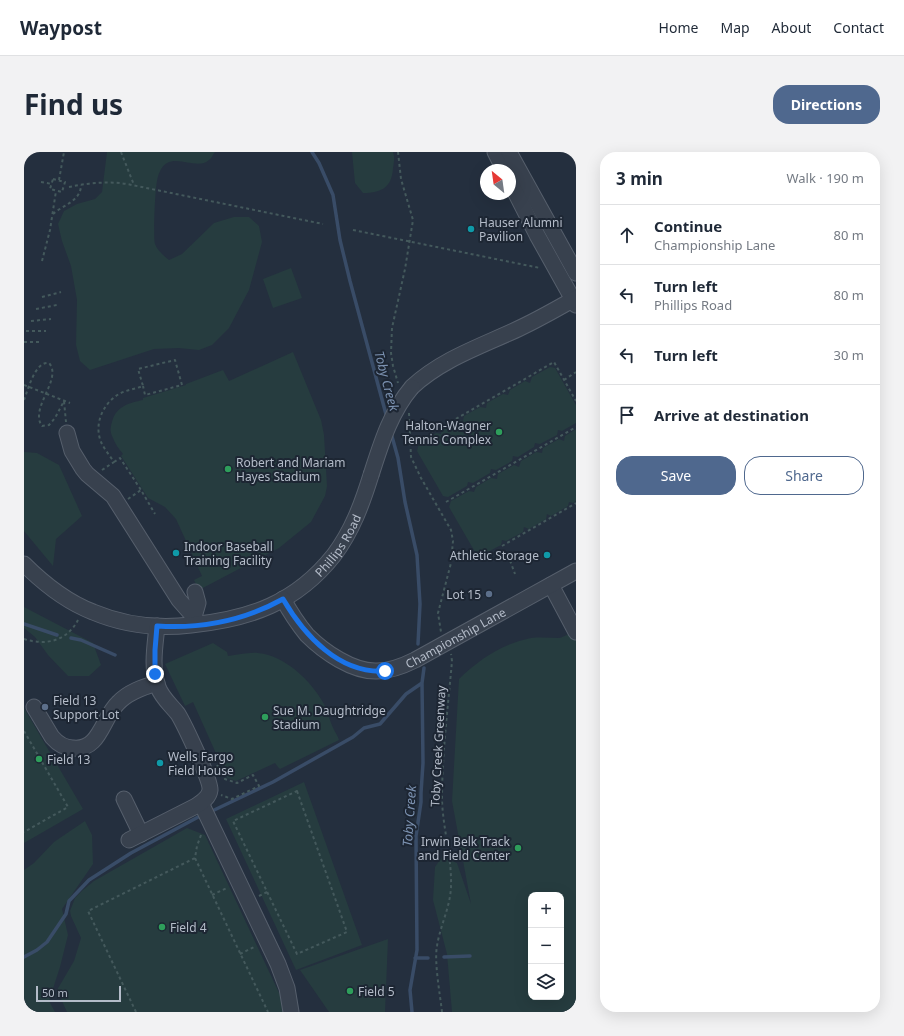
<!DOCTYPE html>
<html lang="en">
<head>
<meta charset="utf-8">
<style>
	:root { --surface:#fff; --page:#f2f2f3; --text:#1f2937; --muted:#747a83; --line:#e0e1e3; --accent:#4f688e }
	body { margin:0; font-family:"Noto Sans",sans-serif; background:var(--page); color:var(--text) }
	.controls { position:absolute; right:12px; bottom:12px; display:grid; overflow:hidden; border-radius:8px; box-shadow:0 4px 16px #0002 }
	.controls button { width:36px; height:36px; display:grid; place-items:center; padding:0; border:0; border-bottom:1px solid var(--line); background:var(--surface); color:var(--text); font:20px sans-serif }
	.compass { position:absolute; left:456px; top:12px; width:36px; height:36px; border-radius:50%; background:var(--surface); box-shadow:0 4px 16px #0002; rotate:331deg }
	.scale { position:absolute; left:12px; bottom:10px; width:85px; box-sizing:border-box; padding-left:4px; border:2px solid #b4bcc9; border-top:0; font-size:11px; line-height:14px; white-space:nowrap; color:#b4bcc9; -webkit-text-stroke:3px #1d2633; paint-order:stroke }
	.stop { position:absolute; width:12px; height:12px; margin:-9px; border:3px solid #1a73e8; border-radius:50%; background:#fff }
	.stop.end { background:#1a73e8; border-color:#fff; box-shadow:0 1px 4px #0008 }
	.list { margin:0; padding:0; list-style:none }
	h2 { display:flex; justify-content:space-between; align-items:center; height:52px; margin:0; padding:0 16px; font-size:17px }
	h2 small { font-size:13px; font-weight:400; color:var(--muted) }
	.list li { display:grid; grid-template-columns:26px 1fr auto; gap:12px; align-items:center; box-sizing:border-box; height:60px; padding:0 16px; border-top:1px solid var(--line) }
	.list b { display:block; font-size:15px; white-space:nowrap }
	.list p { margin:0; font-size:13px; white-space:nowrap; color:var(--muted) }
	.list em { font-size:13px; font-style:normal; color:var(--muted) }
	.actions { display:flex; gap:8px; padding:12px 16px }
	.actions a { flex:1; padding:9px 0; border:1px solid var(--accent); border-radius:16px; text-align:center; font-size:14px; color:var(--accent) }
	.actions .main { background:var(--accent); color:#fff }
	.icon { flex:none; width:22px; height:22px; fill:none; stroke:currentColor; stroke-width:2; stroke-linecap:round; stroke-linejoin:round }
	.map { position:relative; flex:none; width:552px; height:860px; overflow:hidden; border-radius:16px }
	header { display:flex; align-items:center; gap:24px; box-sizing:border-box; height:56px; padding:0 20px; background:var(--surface); border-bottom:1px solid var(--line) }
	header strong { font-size:19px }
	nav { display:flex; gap:22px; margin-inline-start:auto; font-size:14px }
	.intro { display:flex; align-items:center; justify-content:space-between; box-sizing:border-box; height:96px; padding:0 24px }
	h1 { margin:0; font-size:28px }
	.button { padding:10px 18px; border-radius:16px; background:var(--accent); color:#fff; font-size:14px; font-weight:700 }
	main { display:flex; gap:24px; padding:0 24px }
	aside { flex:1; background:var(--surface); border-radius:16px; box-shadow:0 4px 16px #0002 }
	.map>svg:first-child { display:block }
	.green { fill:#263c3f; fill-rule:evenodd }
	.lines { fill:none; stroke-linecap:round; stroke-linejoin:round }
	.stream { stroke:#394c67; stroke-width:3.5 }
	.minor-casing { stroke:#565f6c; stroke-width:17 }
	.path { stroke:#44595c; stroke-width:2; stroke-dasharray:3 3; stroke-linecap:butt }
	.minor { stroke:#38414e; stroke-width:15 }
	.minor-bridge-casing { stroke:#565f6c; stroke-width:17; stroke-linecap:butt }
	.minor-bridge { stroke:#38414e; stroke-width:15 }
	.route { stroke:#1a73e8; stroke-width:5 }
	.culture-dot { fill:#0f9aa8; stroke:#1d2633; stroke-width:1.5 }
	.leisure-dot { fill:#2e9e5b; stroke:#1d2633; stroke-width:1.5 }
	.service-dot { fill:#5c6f8a; stroke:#1d2633; stroke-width:1.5 }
	.labels { text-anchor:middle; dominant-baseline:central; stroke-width:4; stroke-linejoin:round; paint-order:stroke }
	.poi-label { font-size:12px; fill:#b4bcc9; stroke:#1d2633; text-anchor:start }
	.street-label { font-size:12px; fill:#b4bcc9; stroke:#1d2633 }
	.water-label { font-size:13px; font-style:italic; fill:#7c92b1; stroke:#1d2633 }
</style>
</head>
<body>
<header>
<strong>Waypost</strong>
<nav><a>Home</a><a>Map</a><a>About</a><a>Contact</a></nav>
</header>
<div class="intro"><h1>Find us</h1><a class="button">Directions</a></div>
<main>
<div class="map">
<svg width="552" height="860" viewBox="0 0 552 860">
	<rect width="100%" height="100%" fill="#242f3e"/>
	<!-- green -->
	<path class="green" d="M83 0H191C189 2 188 6 185 8 174 18 156 4 143 11 137 14 134 23 133 29 131 38 129 85 131 92 133 98 140 104 145 108L158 102 190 71 210 65H225L235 74 238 90 225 138 205 176 188 193 175 198 155 196 130 197 66 218 56 209 52 193 53 148 47 114 38 89 34 72 40 59 53 52 71 47 78 40Z
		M328 0H369C371 5 370 10 369 16 368 35 358 41 339 41L331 31Z
		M267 116 278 146 249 156 239 127Z
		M269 200 297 268 300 283 303 334 301 344 287 370 255 396 175 438 170 428 178 424 152 367 141 355 124 346 97 304 99 302C95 297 91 292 89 286 86 281 86 276 88 270 92 254 105 251 119 248V246L162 233V232L199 218 205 229Z
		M526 215 531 216 552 253V271L538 279 534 278 533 283 516 292 511 291 510 295 494 305 489 304 488 309 472 318 467 317 466 321 449 331 444 330 443 334 424 345 419 344 393 299 395 291 412 281 417 282 418 277 434 268 439 269 440 264 456 255 462 256 463 251 479 242 484 243 486 238 501 229 506 231 508 225Z
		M552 277V349L549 351 545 350 544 354 527 364 523 362 522 367 505 377 500 375 499 380 482 389 478 388 477 393 460 402 451 400 425 355 427 349 445 339 450 340 452 335 467 326 473 327 474 322 490 313 495 315 497 309 512 300 518 301 519 296 535 287 540 289 541 284Z
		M0 300 13 301 35 313 58 364 32 387 29 414 0 379Z
		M0 455 69 491 77 513 65 524H44L24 503 11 485 0 476Z
		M552 478V860H428L423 802 409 748 411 715 418 705 433 711 447 752 428 649 435 527C457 506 478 492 507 486 517 485 526 486 535 486 541 485 547 480 552 478ZM507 743H537V845H507Z
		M189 491 203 500 204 504C214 503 224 500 234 501 262 504 287 529 300 552 304 560 306 570 310 578 312 581 314 585 315 588L256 617 254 615 251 611 212 629 203 626 169 550 161 554 141 512Z
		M0 556 59 657 0 691Z
		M280 630 338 793 272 818 202 667Z
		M61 669 68 683 69 712 38 757 44 783 36 815 25 849 31 860H0V718L10 711 30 690Z
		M163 676 181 683 264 860H43L33 838 50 809 57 786 47 764 46 759 51 746 59 738 70 729Z
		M364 787 361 860H305L276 818Z"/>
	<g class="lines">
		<!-- stream -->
		<path class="stream" d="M288 0 295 11 309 43 316 88 326 129 363 266
			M367 281 374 306 381 350 393 403 396 452 394 492
			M0 472 33 483
			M47 486 57 488 91 503
			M186 660 249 630 329 585 340 576 356 572 382 542 398 531
			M0 805 13 798 23 790 42 762 45 749 65 728 107 701 178 663
			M420 805 446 804
			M391 806H404
			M388 860 386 838 393 798 392 684 397 650V641L399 611 398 531 400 516"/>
		<defs>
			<g id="minor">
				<path d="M471 0 480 18"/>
				<path d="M485 0 552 121"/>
				<path d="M486 30 513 83 552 153"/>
				<path d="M388 235C419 206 461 193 498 175 517 166 534 156 552 146"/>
				<path d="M43 281 48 299 59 317 63 322 89 344 155 448 170 465 174 451 171 440"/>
				<path id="s1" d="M0 412C20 432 43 450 69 460 100 473 134 477 167 473 226 467 272 451 310 403 328 379 338 352 347 323"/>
				<path d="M527 433 552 480"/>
				<path id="s2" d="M259 447C266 460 274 472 283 483 300 500 329 520 353 519 366 519 379 514 391 508L552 419"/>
				<path d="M10 555 28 585C34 592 40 596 49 596 76 599 78 566 94 551 104 540 119 535 133 531"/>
				<path d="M100 647 117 682"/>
				<path d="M177 651 254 812 263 836 267 860"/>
				<path d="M105 688 172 654C178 650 185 646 186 638 187 628 160 572 154 562 147 553 138 546 134 535 127 516 131 494 133 474"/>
			</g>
		</defs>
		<!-- minor casing -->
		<use href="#minor" class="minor-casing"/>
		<!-- path -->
		<path class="path" d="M97 0 110 33
			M374 0 377 27 389 68 381 117 368 176 367 201 369 214 374 231
			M29 27 41 30 38 40 26 37Z
			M35 28 40 0
			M17 30 28 32
			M45 35C64 31 83 29 103 32L299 72
			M29 62C39 53 57 49 57 33
			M329 78 516 116
			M18 109 26 78 32 39
			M18 145 37 140
			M12 157 33 153
			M7 169 27 167
			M2 179H22
			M0 190H16
			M540 228 552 220
			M0 233 46 251
			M0 248C4 238 11 209 25 211 39 227 5 256 18 274L25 273 31 266 40 249 42 270
			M385 261 387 305 397 326 427 378 429 389 427 411 414 461 417 480
			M406 282 530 210 552 249
			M90 310 96 306 117 338
			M78 318 90 310C86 304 81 298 78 292 69 274 78 252 95 242 102 238 111 237 119 234L114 217 151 208 158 233 121 243 119 234
			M104 347 117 338 131 362
			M422 350 552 275
			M478 394 552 351
			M484 403 491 422
			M428 448 431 447
			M0 487C22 494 43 489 54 468
			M0 579 44 655 0 680
			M192 615 195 613 201 627 213 631 229 623 235 634 208 647 197 643
			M273 639 323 780 273 802 209 669Z
			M177 683 173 694 171 706 244 860
			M188 743 203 736
			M235 744 243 740
			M216 802 232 794
			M112 860 64 759 171 706
			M418 860C416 842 410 810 413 794 416 774 426 756 427 735 428 706 419 677 418 648 418 601 424 555 428 509L427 502"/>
		<!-- minor -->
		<use href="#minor" class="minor"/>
		<defs>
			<path id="minor-bridge" d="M347 323C357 292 366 261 388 235"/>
		</defs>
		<!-- minor-bridge casing -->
		<use href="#minor-bridge" class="minor-bridge-casing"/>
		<!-- minor-bridge -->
		<use href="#minor-bridge" class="minor-bridge"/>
	</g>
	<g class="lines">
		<!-- route -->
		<path class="route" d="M131 522V498L133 474C177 477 221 468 259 447 280 483 315 522 361 519"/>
	</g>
	<!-- markers -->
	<g class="culture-dot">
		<circle cx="447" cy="77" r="4"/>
		<circle cx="152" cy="401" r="4"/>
		<circle cx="523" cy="403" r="4"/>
		<circle cx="136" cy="611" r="4"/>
	</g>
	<g class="leisure-dot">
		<circle cx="475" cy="280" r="4"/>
		<circle cx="204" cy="317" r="4"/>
		<circle cx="241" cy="565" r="4"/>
		<circle cx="15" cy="607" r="4"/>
		<circle cx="494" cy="696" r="4"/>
		<circle cx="138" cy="775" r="4"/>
		<circle cx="326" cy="839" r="4"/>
	</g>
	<g class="service-dot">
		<circle cx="465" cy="442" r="4"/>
		<circle cx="21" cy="555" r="4"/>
	</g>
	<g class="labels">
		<!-- poi labels -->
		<g class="poi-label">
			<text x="455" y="70">Hauser Alumni<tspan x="455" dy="14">Pavilion</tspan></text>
			<text x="467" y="273" text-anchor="end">Halton-Wagner<tspan x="467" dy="14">Tennis Complex</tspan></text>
			<text x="212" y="310">Robert and Mariam<tspan x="212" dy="14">Hayes Stadium</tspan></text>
			<text x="160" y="394">Indoor Baseball<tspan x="160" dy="14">Training Facility</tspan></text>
			<text x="515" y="403" text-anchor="end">Athletic Storage</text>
			<text x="457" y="442" text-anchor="end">Lot 15</text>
			<text x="29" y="548">Field 13<tspan x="29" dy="14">Support Lot</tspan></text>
			<text x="249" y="558">Sue M. Daughtridge<tspan x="249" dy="14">Stadium</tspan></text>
			<text x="144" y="604">Wells Fargo<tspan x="144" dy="14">Field House</tspan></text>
			<text x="23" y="607">Field 13</text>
			<text x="486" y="689" text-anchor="end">Irwin Belk Track<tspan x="486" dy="14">and Field Center</tspan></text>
			<text x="146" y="775">Field 4</text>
			<text x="334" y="839">Field 5</text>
		</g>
		<!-- street labels -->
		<g class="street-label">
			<text stroke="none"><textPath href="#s1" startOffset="359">Phillips Road</textPath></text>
			<text stroke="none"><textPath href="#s2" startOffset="210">Championship Lane</textPath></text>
			<text transform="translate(414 594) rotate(-87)">Toby Creek Greenway</text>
		</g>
		<!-- water labels -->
		<g class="water-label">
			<text transform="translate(363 229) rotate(75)">Toby Creek</text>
			<text transform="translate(385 664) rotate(-86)">Toby Creek</text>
		</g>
	</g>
</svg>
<div class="controls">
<button>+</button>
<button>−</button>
<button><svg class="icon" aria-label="layers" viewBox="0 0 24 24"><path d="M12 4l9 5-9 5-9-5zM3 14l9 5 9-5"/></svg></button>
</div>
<svg class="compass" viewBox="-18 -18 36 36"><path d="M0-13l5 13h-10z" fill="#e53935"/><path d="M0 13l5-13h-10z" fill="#747a83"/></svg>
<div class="scale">50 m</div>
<div class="stop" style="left:361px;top:519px"></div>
<div class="stop end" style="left:131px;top:522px"></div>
</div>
<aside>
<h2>3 min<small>Walk · 190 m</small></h2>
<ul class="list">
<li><svg class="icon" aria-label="ahead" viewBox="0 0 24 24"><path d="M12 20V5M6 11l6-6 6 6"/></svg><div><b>Continue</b><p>Championship Lane</p></div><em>80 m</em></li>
<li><svg class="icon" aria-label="left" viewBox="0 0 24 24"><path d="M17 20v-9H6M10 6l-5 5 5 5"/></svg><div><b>Turn left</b><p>Phillips Road</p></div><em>80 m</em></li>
<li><svg class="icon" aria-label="left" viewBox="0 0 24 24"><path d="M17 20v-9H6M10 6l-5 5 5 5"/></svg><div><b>Turn left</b></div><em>30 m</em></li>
<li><svg class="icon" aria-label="arrive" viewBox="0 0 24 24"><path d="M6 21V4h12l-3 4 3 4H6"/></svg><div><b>Arrive at destination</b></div></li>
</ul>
<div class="actions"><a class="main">Save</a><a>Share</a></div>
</aside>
</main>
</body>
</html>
